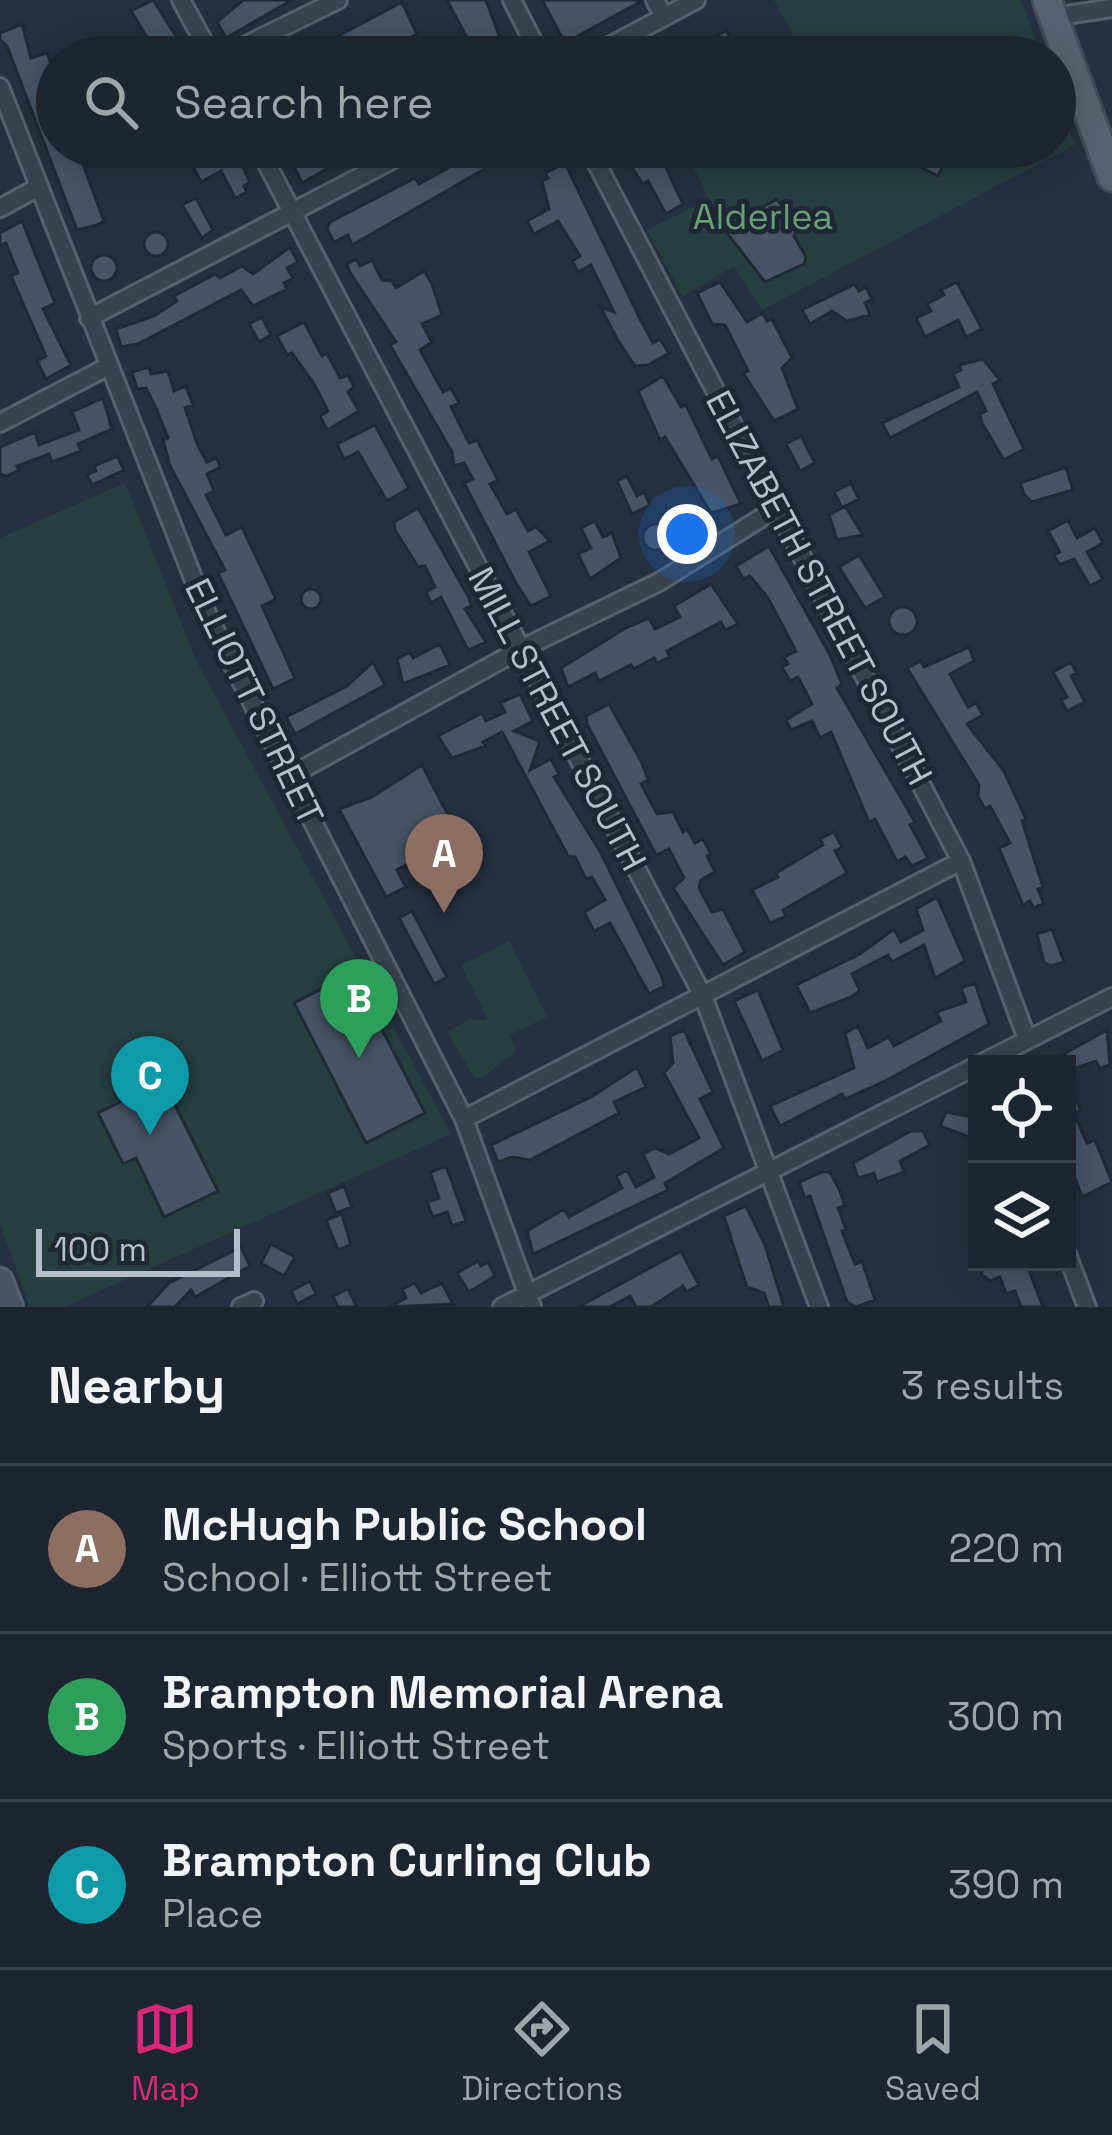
<!DOCTYPE html>
<html lang="en">
<head>
<meta charset="utf-8">
<style>
	:root { --surface:#1c2530; --page:#29313c; --text:#f1f3f6; --muted:#a0a5ab; --line:#3a424c; --accent:#db2777 }
	body { margin:0; font-family:"Space Grotesk",sans-serif; background:var(--page); color:var(--text) }
	.controls { position:absolute; right:36px; bottom:36px; display:grid; overflow:hidden; border-radius:0px; box-shadow:0 6px 30px #0003 }
	.controls button { width:108px; height:108px; display:grid; place-items:center; padding:0; border:0; border-bottom:3px solid var(--line); background:var(--surface); color:var(--text); font:60px sans-serif }
	.scale { position:absolute; left:36px; bottom:30px; width:204px; box-sizing:border-box; padding-left:12px; border:6px solid #b5becb; border-top:0; font-size:33px; line-height:42px; white-space:nowrap; color:#b5becb; -webkit-text-stroke:9px #1e2835; paint-order:stroke }
	.you { position:absolute; left:687px; top:534px; width:42px; height:42px; margin:-30px; border:9px solid #fff; border-radius:50%; background:#1a73e8; box-shadow:0 0 0 18px #1a73e833 }
	.badge { display:grid; place-items:center; width:78px; height:78px; border-radius:50%; background:var(--accent); color:#fff; font-size:39px; font-weight:700 }
	.pin { position:absolute; translate:-50% -99px; filter:drop-shadow(0 3px 6px #0008) }
	.pin::after { content:''; position:absolute; top:63px; width:42px; height:36px; background:inherit; clip-path:polygon(0 0,100% 0,50% 100%) }
	.list { margin:0; padding:0; list-style:none }
	h2 { display:flex; justify-content:space-between; align-items:center; height:156px; margin:0; padding:0 48px; font-size:51px }
	h2 small { font-size:39px; font-weight:400; color:var(--muted) }
	.list li { display:grid; grid-template-columns:78px 1fr auto; gap:36px; align-items:center; box-sizing:border-box; height:168px; padding:0 48px; border-top:3px solid var(--line) }
	.list b { display:block; font-size:45px; white-space:nowrap }
	.list p { margin:0; font-size:39px; white-space:nowrap; color:var(--muted) }
	.list em { font-size:39px; font-style:normal; color:var(--muted) }
	.icon { flex:none; width:66px; height:66px; fill:none; stroke:currentColor; stroke-width:2; stroke-linecap:round; stroke-linejoin:round }
	.map { position:relative; flex:none; width:1112px; height:1307px; overflow:hidden }
	.search { position:absolute; background:var(--surface); box-shadow:0 6px 30px #0003; left:36px; right:36px; top:36px; height:132px; display:flex; align-items:center; gap:30px; box-sizing:border-box; padding:0 42px; border-radius:66px; color:var(--muted); font-size:45px }
	.sheet { height:660px; background:var(--surface) }
	nav { display:flex; justify-content:space-around; align-items:center; box-sizing:border-box; height:168px; border-top:3px solid var(--line); background:var(--surface); font-size:33px; color:var(--muted) }
	nav a { display:grid; justify-items:center; gap:6px }
	nav .on { color:var(--accent) }
	.map>svg:first-child { display:block }
	.green { fill:#273f41 }
	.building { fill:#465465; stroke:#202a37; stroke-width:3 }
	.lines { fill:none; stroke-linecap:round; stroke-linejoin:round }
	.street-casing { stroke:#57616e; stroke-width:22 }
	.secondary-casing { stroke:#57616e; stroke-width:30 }
	.primary-casing { stroke:#424c59; stroke-width:33 }
	.street { stroke:#394350; stroke-width:16 }
	.secondary { stroke:#475263; stroke-width:24 }
	.primary { stroke:#576270; stroke-width:27 }
	.labels { text-anchor:middle; dominant-baseline:central; stroke-width:10; stroke-linejoin:round; paint-order:stroke }
	.park-label { font-size:36px; fill:#6c9c76; stroke:#1e2835 }
	.street-label { font-size:36px; fill:#b5becb; stroke:#1e2835 }
</style>
</head>
<body>
<div class="map">
<svg width="1112" height="1307" viewBox="0 0 1112 1307">
	<rect width="100%" height="100%" fill="#253140"/>
	<!-- green -->
	<path class="green" d="M774 0H1021L1042 57H805Z
		M1055 92 1075 145 762 310 734 266 683 296 647 230 709 199 691 162 719 147H1055Z
		M125 483 197 662 451 1134 64 1307H30L0 1224V538Z
		M509 941 547 1017 510 1035 516 1051 483 1077H474L447 1032 468 1020H488L461 965Z"/>
	<!-- building -->
	<path class="building" d="M153 0 176 36 171 38 182 57H159L131 11Z
		M243 0H292L226 38 217 22Z
		M447 0H486L507 57H477Z
		M542 0H642V1L565 43Z
		M402 2 417 34 372 57H316L312 50Z
		M22 24 31 58 47 53 57 80V147H73L80 156 104 221 97 225 77 230 7 46 0 40V33Z
		M726 30 738 51 727 57H653L692 37 698 49Z
		M183 147H223L244 169 250 182 244 186 247 192 235 198 221 171 201 182Z
		M314 147H365L302 183 293 164 317 153Z
		M473 147H523L352 245 348 235 334 242 327 229 330 222 415 178 419 184 457 163 453 157Z
		M618 147H653L647 153 657 148 683 204 666 214 648 181 643 184Z
		M924 147H952L938 176 915 164Z
		M565 163 640 319 653 343 660 339 669 353 648 365 635 366 617 339 600 306 614 312 591 265 578 272 572 261 580 256 558 221 534 234 527 221 549 209 542 181 548 178 545 173Z
		M196 198 213 230 202 238 182 205Z
		M777 199 797 227 794 236 806 257 804 264 765 282 724 229Z
		M22 221 55 303 43 309 71 365 46 379 37 361 46 356 11 276 18 273 6 243 0 245V233Z
		M144 244a12 12 0 1 1 24 0a12 12 0 1 1-24 0Z
		M290 247 298 262 287 268 293 278 284 283 287 289 253 306 241 290 138 344 121 347 116 329 154 316 177 301 174 296 215 274 220 278 242 266 253 274Z
		M91 268a13 13 0 1 1 26 0a13 13 0 1 1-26 0Z
		M356 259 360 266 372 260 382 280 392 281 396 288 424 271 432 284 442 315 422 324 432 342 420 350 443 392 451 388 459 403 451 407 469 443 477 440 498 480 490 484 507 514 516 509 528 531 536 527 550 541 529 552 551 596 531 606 516 583 464 483 473 479 464 463 454 466 452 452 390 345 396 342 349 271 347 264Z
		M720 282 747 322 763 313 767 321 772 319 792 358 782 368 798 409 774 421 743 373 748 371 725 325 712 324 697 293Z
		M957 282 982 329 966 337 958 320 925 337 916 318 931 311 927 304 944 295 941 290Z
		M855 284 859 291 866 287 872 299 865 303 870 315 847 321 832 311 810 324 802 310Z
		M262 317 271 335 259 342 249 324Z
		M304 322 322 356 327 353 340 378 348 375 354 387 348 392 359 411 327 430 320 416 328 411 313 382 292 353 287 355 277 336Z
		M983 359 1000 380 993 384 1024 449 1004 460 982 423 980 414 986 411 977 392 890 438 882 423 959 387 953 374 961 370 959 365Z
		M149 367 151 374 168 371 174 391 186 386 193 405 185 408 198 446 207 462 216 458 221 467 207 474 214 491 206 495 226 535 242 527 276 599 262 606 295 678 273 689 218 573 225 570 170 466 163 440 168 438 156 408 146 388 137 389 132 372Z
		M663 376 681 407 686 405 712 459 718 456 741 504 711 513 665 437 660 440 638 391Z
		M103 398 112 429 78 444 81 451 52 462 49 454 17 466 19 470 7 476 0 474V447L35 432 39 445 79 430 72 412Z
		M375 425 409 488 387 501 358 452 344 459 337 444Z
		M801 436 815 463 800 471 786 444Z
		M117 456 124 470 92 485 87 475 96 471 94 466Z
		M1066 467 1073 490 1032 502 1024 494 1020 483Z
		M627 476 637 496 644 492 650 505 632 514 617 481Z
		M851 483 859 499 842 508 834 492Z
		M845 506 863 535 837 540 829 515Z
		M418 508 468 596 472 606 465 609 486 642 468 650 441 597 431 603 426 592 435 587 425 566 418 567 395 530 394 522Z
		M1068 520 1077 538 1095 528 1103 543 1087 552 1103 579 1090 586 1074 559 1060 565 1054 555 1060 552 1048 531Z
		M595 521 603 537 612 533 621 558 590 579 578 554 591 548 581 528Z
		M643 537a13 13 0 1 1 26 0a13 13 0 1 1-26 0Z
		M769 546 830 655 842 684 837 688 915 822 910 825 928 858 912 866 905 857 897 862 875 819 869 822 831 732 820 738 812 721 791 730 786 720 812 704 798 677 790 681 782 667 788 664 784 657 796 651 768 598 750 576 743 579 736 566Z
		M859 555 885 597 865 608 839 567Z
		M711 584 738 624 725 630 721 622 667 651 670 657 657 663 654 658 634 669 631 665 599 681 595 673 568 687 561 668 624 629 649 618 655 629 680 617 674 606Z
		M301 599a10 10 0 1 1 20 0a10 10 0 1 1-20 0Z
		M889 621a14 14 0 1 1 28 0a14 14 0 1 1-28 0Z
		M440 644 450 665 403 684 397 659 410 652 413 658Z
		M969 647 974 661 950 674 968 707 976 703 983 715 967 724 1004 771 1026 819 1022 821 1043 887 1038 889 1044 904 1033 908 1030 901 1023 905 999 848 1010 843 990 806 985 809 978 797 979 785 907 668 921 661 924 667Z
		M373 662 385 685 295 734 286 717 347 686Z
		M1071 662 1077 673 1071 676 1085 702 1067 711 1061 700 1067 697 1053 672Z
		M520 694 533 721 514 731 540 741 530 770 551 759 559 774 554 777 601 853 662 977 664 986 649 994 610 923 594 931 584 912 605 900 592 877 586 879 575 857 568 856 502 732 483 742 486 746 452 758 438 736 482 713 486 721 505 712 500 703Z
		M609 704 642 763 648 780 641 784 657 814 673 812 683 832 687 829 695 843 703 839 711 854 707 856 715 872 701 880 699 888 712 912 723 909 745 952 723 965 673 888 684 878 669 849 656 855 587 724 586 716Z
		M422 765 468 853 449 863 441 847 397 870 406 887 386 897 339 809 372 797Z
		M834 832 842 847 835 851 847 873 783 910 786 916 770 923 752 890 778 877 776 873 823 845 820 839Z
		M937 897 965 961 935 978 924 945 892 962 888 955 852 974 860 991 851 997 810 1013 796 985 860 954 894 929 901 942 923 930 916 909Z
		M412 911 447 977 434 984 399 918Z
		M1052 929 1064 962 1051 966 1044 963 1037 934Z
		M353 973 425 1113 366 1143 294 1003Z
		M975 983 989 1024 887 1080 845 1099 842 1094 780 1126 770 1106 854 1068 845 1033 858 1026 868 1048 889 1037 894 1046 941 1021 936 1012 966 1002 961 988Z
		M758 990 783 1050 762 1061 734 1001Z
		M684 1030 713 1092 700 1099 724 1148 665 1183 668 1190 533 1254 527 1231 564 1209 569 1217 622 1188 616 1176 627 1170 636 1187 654 1177 643 1154 655 1148 669 1154 699 1138 664 1073 673 1063 670 1036Z
		M1107 1030 1110 1064 1100 1069 1096 1061 1067 1071V1064H1046Z
		M637 1067 646 1087 614 1102 619 1113 530 1160 512 1157 498 1162 491 1145 591 1097Z
		M159 1073 218 1191 164 1217 136 1158 123 1164 98 1113 132 1096 129 1088Z
		M1067 1080 1081 1110 1074 1113 1087 1143 1095 1140 1112 1182 1082 1197 1067 1156Z
		M946 1112 977 1118V1140L940 1126Z
		M911 1131H923L930 1145 900 1161 904 1172 877 1182 874 1173 858 1178 853 1163Z
		M446 1166 466 1221 452 1226 447 1212 433 1217 427 1202 439 1198 430 1172Z
		M822 1172H830L840 1191 845 1206 838 1208 846 1229 842 1231 855 1264 862 1261 875 1300 856 1307 847 1302 810 1196 805 1198 799 1182Z
		M344 1186 352 1207 336 1213 328 1193Z
		M746 1206 765 1245 784 1307H769L764 1293 747 1287 739 1263 724 1216Z
		M342 1214 351 1245 338 1250 326 1220Z
		M271 1244 295 1257 284 1276 261 1263Z
		M241 1247 250 1266 195 1297 191 1290 175 1307H147L169 1283Z
		M681 1251 699 1285 686 1292 683 1286 651 1307H636L630 1296 610 1307H578Z
		M478 1261 481 1266 488 1262 495 1276 469 1292 457 1273Z
		M982 1262H1026L1043 1307H1021L1015 1291 1006 1294 1000 1277 990 1281 982 1275Z
		M310 1281 316 1294 297 1304 291 1291Z
		M415 1283 421 1293 442 1283 453 1304 389 1307 406 1298 402 1289Z
		M348 1289 357 1307H338L333 1296Z"/>
	<g class="lines">
		<defs>
			<path id="street" d="M181 0 212 57
				M512 0 541 57
				M655 0 664 17
				M1054 17 1112 8
				M222 57 338 0
				M589 57 696 0
				M0 87 208 616 464 1119 532 1307
				M258 147 703 996 819 1307
				M588 147 961 861 1027 1039
				M0 208 37 188
				M89 318 417 147
				M0 423 107 367
				M290 776 521 649 659 582 777 508
				M464 1119 961 861
				M1067 1254 1087 1307
				M241 1307 254 1301
				M502 1307 1112 997"/>
			<path id="secondary" d="M0 1281 10 1307"/>
			<path id="primary" d="M1047 0 1112 177"/>
		</defs>
		<!-- street casing -->
		<use href="#street" class="street-casing"/>
		<!-- secondary casing -->
		<use href="#secondary" class="secondary-casing"/>
		<!-- primary casing -->
		<use href="#primary" class="primary-casing"/>
		<!-- street -->
		<use href="#street" class="street"/>
		<!-- secondary -->
		<use href="#secondary" class="secondary"/>
		<!-- primary -->
		<use href="#primary" class="primary"/>
	</g>
	<g class="labels">
		<!-- park labels -->
		<g class="park-label">
			<text x="763" y="217">Alderlea</text>
		</g>
		<!-- street labels -->
		<g class="street-label">
			<text transform="translate(819 588) rotate(62)">ELIZABETH STREET SOUTH</text>
			<text transform="translate(254 702) rotate(64)">ELLIOTT STREET</text>
			<text transform="translate(557 719) rotate(62)">MILL STREET SOUTH</text>
		</g>
	</g>
</svg>
<div class="controls">
<button><svg class="icon" aria-label="locate" viewBox="0 0 24 24"><circle cx="12" cy="12" r="6"/><path d="M12 2v4M12 18v4M2 12h4M18 12h4"/></svg></button>
<button><svg class="icon" aria-label="layers" viewBox="0 0 24 24"><path d="M12 4l9 5-9 5-9-5zM3 14l9 5 9-5"/></svg></button>
</div>
<div class="scale">100 m</div>
<div class="you"></div>
<div class="pin badge" style="left:444px;top:913px;background:#8d6e63">A</div>
<div class="pin badge" style="left:359px;top:1058px;background:#2e9e5b">B</div>
<div class="pin badge" style="left:150px;top:1135px;background:#0f9aa8">C</div>
<div class="search"><svg class="icon" aria-label="search" viewBox="0 0 24 24"><circle cx="10" cy="10" r="6"/><path d="M15 15l6 6"/></svg>Search here</div>
</div>
<section class="sheet">
<h2>Nearby<small>3 results</small></h2>
<ul class="list">
<li><span class="badge" style="background:#8d6e63">A</span><div><b>McHugh Public School</b><p>School · Elliott Street</p></div><em>220 m</em></li>
<li><span class="badge" style="background:#2e9e5b">B</span><div><b>Brampton Memorial Arena</b><p>Sports · Elliott Street</p></div><em>300 m</em></li>
<li><span class="badge" style="background:#0f9aa8">C</span><div><b>Brampton Curling Club</b><p>Place</p></div><em>390 m</em></li>
</ul>
</section>
<nav>
<a class="on"><svg class="icon" aria-label="map" viewBox="0 0 24 24"><path d="M3 6l6-2 6 2 6-2v14l-6 2-6-2-6 2zM9 4v14M15 6v14"/></svg>Map</a>
<a><svg class="icon" aria-label="directions" viewBox="0 0 24 24"><path d="M12 3l9 9-9 9-9-9zM9 14v-3h6M13 9l2 2-2 2"/></svg>Directions</a>
<a><svg class="icon" aria-label="saved" viewBox="0 0 24 24"><path d="M7 4h10v16l-5-4-5 4z"/></svg>Saved</a>
</nav>
</body>
</html>
